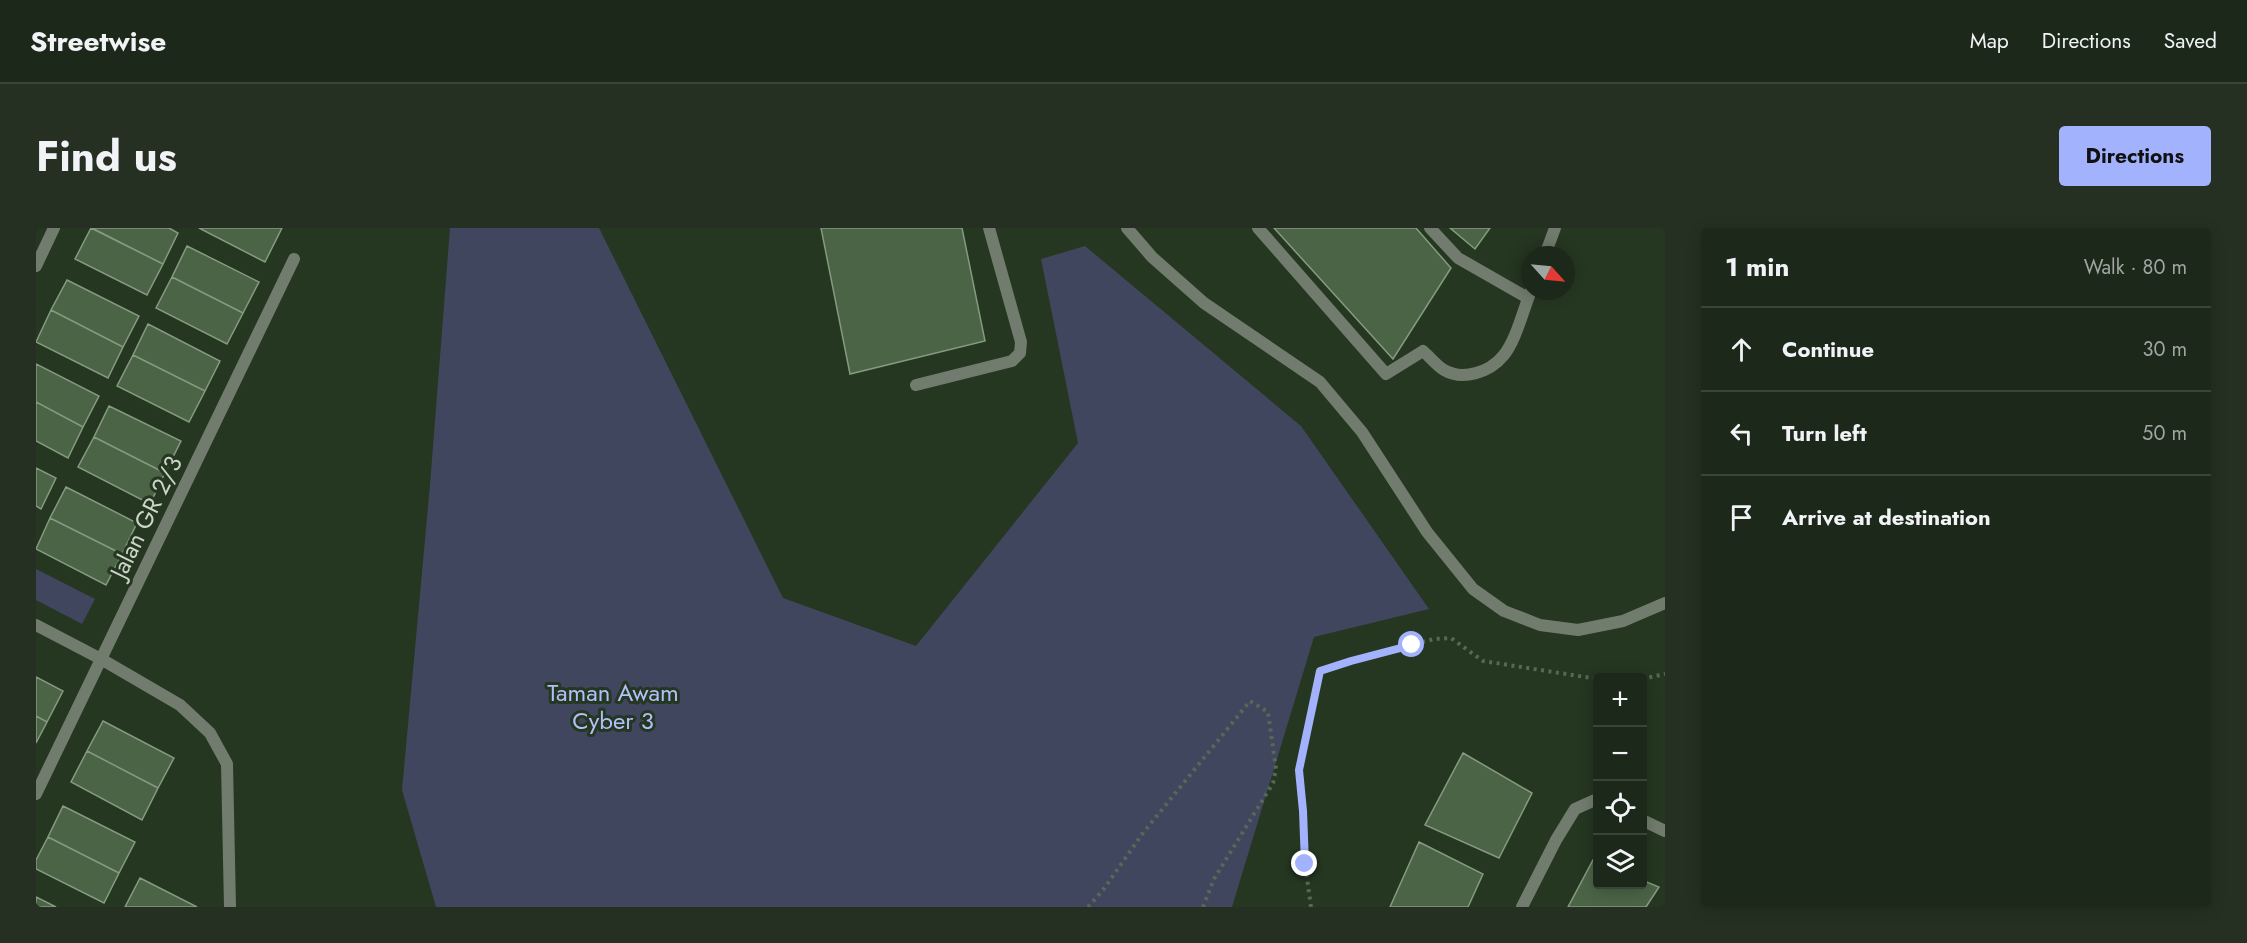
<!DOCTYPE html>
<html lang="en">
<head>
<meta charset="utf-8">
<style>
	:root { --surface:#1c2819; --page:#253022; --text:#f1f3f6; --muted:#a0a6a2; --line:#3a4438; --accent:#a2b2fd }
	body { margin:0; font-family:Jost,sans-serif; background:var(--page); color:var(--text) }
	.controls { position:absolute; right:18px; bottom:18px; display:grid; overflow:hidden; border-radius:6px; box-shadow:0 3px 15px #0003 }
	.controls button { width:54px; height:54px; display:grid; place-items:center; padding:0; border:0; border-bottom:2px solid var(--line); background:var(--surface); color:var(--text); font:30px sans-serif }
	.compass { position:absolute; left:1485px; top:18px; width:54px; height:54px; border-radius:50%; background:var(--surface); box-shadow:0 3px 15px #0003; rotate:117deg }
	.stop { position:absolute; width:18px; height:18px; margin:-14px; border:4px solid #a2b2fd; border-radius:50%; background:#fff }
	.stop.end { background:#a2b2fd; border-color:#fff; box-shadow:0 2px 6px #0008 }
	.list { margin:0; padding:0; list-style:none }
	h2 { display:flex; justify-content:space-between; align-items:center; height:78px; margin:0; padding:0 24px; font-size:26px }
	h2 small { font-size:20px; font-weight:400; color:var(--muted) }
	.list li { display:grid; grid-template-columns:39px 1fr auto; gap:18px; align-items:center; box-sizing:border-box; height:84px; padding:0 24px; border-top:2px solid var(--line) }
	.list b { display:block; font-size:22px; white-space:nowrap }
	.list em { font-size:20px; font-style:normal; color:var(--muted) }
	.icon { flex:none; width:33px; height:33px; fill:none; stroke:currentColor; stroke-width:2; stroke-linecap:round; stroke-linejoin:round }
	.map { position:relative; flex:none; width:1629px; height:679px; overflow:hidden; border-radius:6px }
	header { display:flex; align-items:center; gap:36px; box-sizing:border-box; height:84px; padding:0 30px; background:var(--surface); border-bottom:2px solid var(--line) }
	header strong { font-size:28px }
	nav { display:flex; gap:33px; margin-inline-start:auto; font-size:21px }
	.intro { display:flex; align-items:center; justify-content:space-between; box-sizing:border-box; height:144px; padding:0 36px }
	h1 { margin:0; font-size:42px }
	.button { padding:15px 27px; border-radius:6px; background:var(--accent); color:#111; font-size:21px; font-weight:700 }
	main { display:flex; gap:36px; padding:0 36px }
	aside { flex:1; background:var(--surface); border-radius:6px; box-shadow:0 3px 15px #0003 }
	.map>svg:first-child { display:block }
	.green { fill:#40465e }
	.building { fill:#4b6446; stroke:#869a82; stroke-width:1.5 }
	.lines { fill:none; stroke-linecap:round; stroke-linejoin:round }
	.path { stroke:#596856; stroke-width:4; stroke-dasharray:3 4.5; stroke-linecap:butt }
	.service { stroke:#717c6e; stroke-width:12 }
	.minor { stroke:#717c6e; stroke-width:12 }
	.route { stroke:#a2b2fd; stroke-width:8 }
	.labels { text-anchor:middle; dominant-baseline:central; stroke-width:6; stroke-linejoin:round; paint-order:stroke }
	.street-label { font-size:24px; fill:#cbd6c9; stroke:#253621 }
	.park-label { font-size:24px; fill:#b1bffa; stroke:#253621 }
</style>
</head>
<body>
<header>
<strong>Streetwise</strong>
<nav><a>Map</a><a>Directions</a><a>Saved</a></nav>
</header>
<div class="intro"><h1>Find us</h1><a class="button">Directions</a></div>
<main>
<div class="map">
<svg width="1629" height="679" viewBox="0 0 1629 679">
	<rect width="100%" height="100%" fill="#253621"/>
	<!-- green -->
	<path class="green" d="M414 0H563L747 370 880 418 1042 215 1005 31 1049 18 1265 198 1393 381 1278 409 1196 679H400L366 562 394 257Z
		M0 341 59 371 46 396 0 372Z"/>
	<!-- building -->
	<path class="building" d="M55 0 127 36 111 67 39 31Z
		M56 0H133L142 5 127 36Z
		M163 0H246L229 34Z
		M785 0H926L949 113 814 146Z
		M1238 0H1380L1415 40 1357 131Z
		M1414 0H1454L1439 21Z
		M151 18 223 54 207 85 136 49Z
		M136 49 207 85 191 116 120 80Z
		M31 52 103 88 87 119 15 82Z
		M15 82 87 119 72 150 0 114Z
		M112 96 184 133 169 163 97 127Z
		M97 127 169 163 153 194 81 158Z
		M0 136 63 168 47 199 0 174Z
		M0 174 47 199 32 230 0 213Z
		M73 178 145 213 129 245 58 209Z
		M58 209 129 245 114 276 42 239Z
		M0 240 20 250 5 281 0 278Z
		M30 259 101 295 86 326 14 290Z
		M14 290 86 326 70 357 0 321Z
		M0 449 27 463 11 494 0 488Z
		M0 488 11 494 0 515Z
		M67 493 138 530 122 560 51 523Z
		M51 523 122 560 106 592 35 554Z
		M1427 525 1496 565 1463 630 1389 597Z
		M27 578 99 614 83 645 12 609Z
		M12 609 83 645 68 675 0 641V632Z
		M1383 614 1447 646 1432 679H1354Z
		M1557 632 1562 634V656H1606V652L1623 659 1610 679H1532Z
		M104 650 161 679H89Z
		M0 669 20 679H0Z"/>
	<g class="lines">
		<!-- path -->
		<path class="path" d="M1606 451 1629 446
			M1052 679 1067 662 1107 605 1214 473 1232 484 1240 541 1237 555 1178 651 1167 679
			M1275 679 1269 636 1267 583 1263 542 1284 443 1315 433 1398 411 1415 410 1447 433 1562 451"/>
		<!-- service -->
		<path class="service" d="M1091 0 1116 29 1168 75 1284 154 1326 204 1391 304 1437 361 1468 383 1504 397 1542 402 1587 393 1629 375
			M1222 0 1350 146 1387 123C1394 129 1401 138 1408 142 1427 153 1454 144 1467 128 1480 113 1487 82 1495 63
			M1394 0 1422 30 1492 70
			M1509 27 1519 0
			M880 157 976 133 984 125 985 114 953 0"/>
		<!-- minor -->
		<path class="minor" d="M0 38 18 0
			M0 397 65 431 144 477 174 505 191 536 194 679
			M0 566 258 31
			M1606 592 1629 603
			M1486 679 1520 612 1539 581 1559 572H1562"/>
	</g>
	<g class="lines">
		<!-- route -->
		<path class="route" d="M1269 636 1267 583 1263 542 1284 443 1315 433 1376 417"/>
	</g>
	<g class="labels">
		<!-- street labels -->
		<g class="street-label">
			<text transform="translate(110 289) rotate(-64)">Jalan GR 2/3</text>
		</g>
		<!-- park labels -->
		<g class="park-label">
			<text x="577" y="464">Taman Awam<tspan x="577" dy="28">Cyber 3</tspan></text>
		</g>
	</g>
</svg>
<div class="controls">
<button>+</button>
<button>−</button>
<button><svg class="icon" aria-label="locate" viewBox="0 0 24 24"><circle cx="12" cy="12" r="6"/><path d="M12 2v4M12 18v4M2 12h4M18 12h4"/></svg></button>
<button><svg class="icon" aria-label="layers" viewBox="0 0 24 24"><path d="M12 4l9 5-9 5-9-5zM3 14l9 5 9-5"/></svg></button>
</div>
<svg class="compass" viewBox="-18 -18 36 36"><path d="M0-13l5 13h-10z" fill="#e53935"/><path d="M0 13l5-13h-10z" fill="#a0a6a2"/></svg>
<div class="stop" style="left:1376px;top:417px"></div>
<div class="stop end" style="left:1269px;top:636px"></div>
</div>
<aside>
<h2>1 min<small>Walk · 80 m</small></h2>
<ul class="list">
<li><svg class="icon" aria-label="ahead" viewBox="0 0 24 24"><path d="M12 20V5M6 11l6-6 6 6"/></svg><div><b>Continue</b></div><em>30 m</em></li>
<li><svg class="icon" aria-label="left" viewBox="0 0 24 24"><path d="M17 20v-9H6M10 6l-5 5 5 5"/></svg><div><b>Turn left</b></div><em>50 m</em></li>
<li><svg class="icon" aria-label="arrive" viewBox="0 0 24 24"><path d="M6 21V4h12l-3 4 3 4H6"/></svg><div><b>Arrive at destination</b></div></li>
</ul>
</aside>
</main>
</body>
</html>
